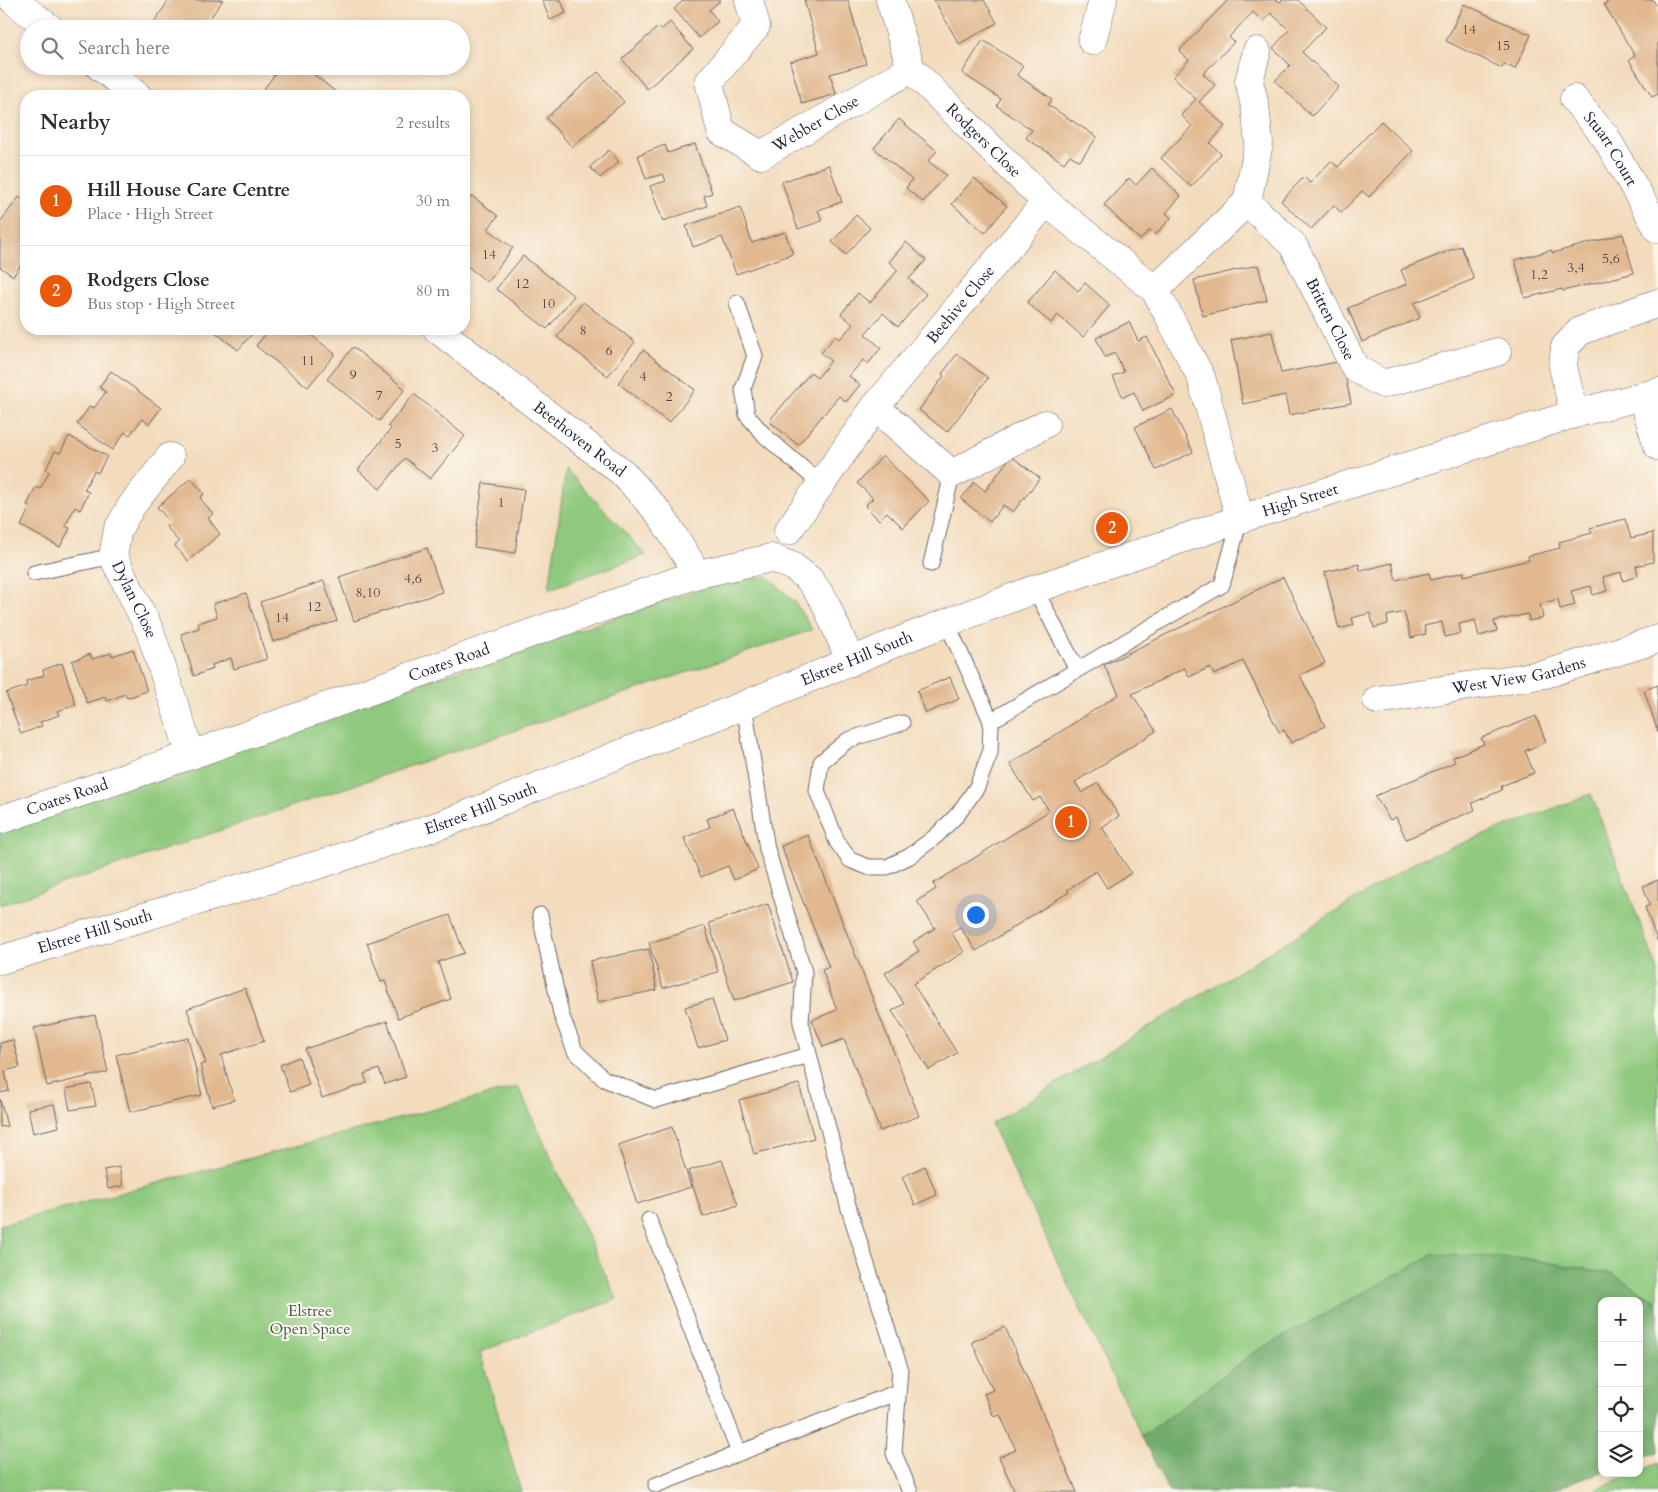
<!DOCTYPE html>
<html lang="en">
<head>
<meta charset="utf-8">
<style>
	:root { --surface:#fff; --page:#f2f2f3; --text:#2b2b33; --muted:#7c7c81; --line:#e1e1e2; --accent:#ea580c }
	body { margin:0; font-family:Cardo,serif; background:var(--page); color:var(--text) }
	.controls { position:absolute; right:15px; bottom:15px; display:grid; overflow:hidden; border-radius:10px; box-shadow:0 2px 8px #0003 }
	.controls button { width:45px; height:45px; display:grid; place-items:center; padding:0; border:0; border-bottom:1px solid var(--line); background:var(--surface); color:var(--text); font:25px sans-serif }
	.you { position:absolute; left:975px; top:914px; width:18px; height:18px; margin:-12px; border:4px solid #fff; border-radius:50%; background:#1a73e8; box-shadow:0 0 0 8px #1a73e833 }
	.badge { display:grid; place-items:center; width:32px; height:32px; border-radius:50%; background:var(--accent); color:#fff; font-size:16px; font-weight:700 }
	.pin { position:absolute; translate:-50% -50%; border:2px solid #fff; box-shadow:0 1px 5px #0006 }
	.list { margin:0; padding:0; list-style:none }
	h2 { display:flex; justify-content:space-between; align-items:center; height:65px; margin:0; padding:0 20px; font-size:21px }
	h2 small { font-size:16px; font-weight:400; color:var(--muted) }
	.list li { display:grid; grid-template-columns:32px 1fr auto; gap:15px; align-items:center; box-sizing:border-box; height:90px; padding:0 20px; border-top:1px solid var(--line) }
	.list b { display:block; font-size:19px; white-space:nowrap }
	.list p { margin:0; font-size:16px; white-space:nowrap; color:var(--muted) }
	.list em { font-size:16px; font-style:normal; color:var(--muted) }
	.icon { flex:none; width:28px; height:28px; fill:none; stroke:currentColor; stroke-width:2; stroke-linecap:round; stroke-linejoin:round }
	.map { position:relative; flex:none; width:1658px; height:1492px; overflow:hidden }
	.search { position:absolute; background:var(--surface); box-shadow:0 2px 8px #0003; left:20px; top:20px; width:450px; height:55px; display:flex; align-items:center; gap:12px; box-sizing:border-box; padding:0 18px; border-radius:28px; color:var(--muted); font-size:19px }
	.panel { position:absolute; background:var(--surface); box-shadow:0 2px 8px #0003; left:20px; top:90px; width:450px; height:245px; border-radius:20px }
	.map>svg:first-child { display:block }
	.green { fill:#8ec97d; stroke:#58765c }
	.forest { fill:#72ad6c; stroke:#4a6854 }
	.building { fill:#e1b88f }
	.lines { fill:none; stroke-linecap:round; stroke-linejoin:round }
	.service-casing { stroke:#6b6368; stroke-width:17 }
	.minor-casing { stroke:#6b6368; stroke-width:29 }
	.primary-casing { stroke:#6b6368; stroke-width:29 }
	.service { stroke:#fff; stroke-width:15 }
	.minor { stroke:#fff; stroke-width:28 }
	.primary { stroke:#fff; stroke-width:28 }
	.labels { text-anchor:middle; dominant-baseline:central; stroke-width:4; stroke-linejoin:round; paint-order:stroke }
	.number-label { font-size:14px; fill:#524850 }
	.street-label { font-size:16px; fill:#22223b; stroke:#fbf7ec }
	.park-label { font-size:16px; fill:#485c52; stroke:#fbf7ec }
</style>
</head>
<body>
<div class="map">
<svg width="1658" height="1492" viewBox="0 0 1658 1492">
	<rect width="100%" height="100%" fill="#fbf7ec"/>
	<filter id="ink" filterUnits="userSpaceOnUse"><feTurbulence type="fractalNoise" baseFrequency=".02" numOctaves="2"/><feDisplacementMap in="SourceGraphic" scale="10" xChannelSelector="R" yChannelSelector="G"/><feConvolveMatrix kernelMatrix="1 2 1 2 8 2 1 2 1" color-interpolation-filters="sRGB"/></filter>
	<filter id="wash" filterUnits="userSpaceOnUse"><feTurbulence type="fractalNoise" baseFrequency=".0096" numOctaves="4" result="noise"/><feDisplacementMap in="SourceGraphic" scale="20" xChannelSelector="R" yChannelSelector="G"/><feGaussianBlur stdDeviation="1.12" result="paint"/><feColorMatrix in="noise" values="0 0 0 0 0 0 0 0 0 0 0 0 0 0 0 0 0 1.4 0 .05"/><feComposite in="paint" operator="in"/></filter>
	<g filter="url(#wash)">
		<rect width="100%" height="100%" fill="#f3dcbd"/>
		<!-- green -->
		<path class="green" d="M566 469 646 555 549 589Z
			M768 577 795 602 812 630 0 905V825L727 580Z
			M1591 794 1658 971V1302L1613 1274 1523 1258 1432 1255 1252 1354 1142 1437 991 1124 1419 860Z
			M518 1087 617 1299 480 1352 521 1492H0V1225Z
			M1658 1463V1492H1591L1634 1473H1639V1471Z"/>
		<!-- forest -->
		<path class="forest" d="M1432 1255 1523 1258 1613 1274 1658 1302V1452L1639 1458V1301H1602V1472L1545 1492H1169L1142 1437 1252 1354Z"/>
		<g id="blocks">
			<!-- building -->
			<path class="building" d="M169 0H223L202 29H163L154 22Z
				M542 0H561L566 13 550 20Z
				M684 0H721L709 10 718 21 699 38 674 9Z
				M804 0H848L866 64 830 74 836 94 802 104 790 62 819 53Z
				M934 0H984L997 23 959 44Z
				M1228 0H1277L1280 2 1282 0H1298L1326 27 1302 52 1339 87 1312 116 1275 81 1290 65 1273 48 1289 30 1271 13 1263 22 1253 12 1229 37 1234 42 1203 74 1215 85 1199 102 1225 126 1210 143 1221 154 1191 187 1161 158 1192 126 1181 115 1196 99 1173 77 1189 60 1179 51Z
				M1611 0H1653L1658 8V94L1652 97 1629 60 1635 56 1604 4Z
				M1464 4 1531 35 1515 69 1504 64 1502 68 1446 41Z
				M670 22 693 49 647 89 622 59 658 27 661 30Z
				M983 40 1023 66 1017 75 1052 99 1048 105 1097 137 1080 161 1070 155 1064 163 1026 138 1032 130 997 106 1001 99 962 73Z
				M281 66H303L341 96H272L263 90Z
				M598 72 624 102 572 147 546 118Z
				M899 119 937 151 928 161 946 175 923 202 906 188 912 180 874 148Z
				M1381 121 1413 151 1369 197 1362 191 1341 213 1334 205 1311 229 1281 201 1304 177 1310 183 1331 161 1338 167Z
				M695 144 712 193 704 196 707 206 663 221 650 186 666 181 663 174 646 179 638 155 665 145 668 153Z
				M609 150 619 162 600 178 590 167Z
				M829 165 842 202 818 210 822 221 798 229 782 182Z
				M1152 168 1181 196 1166 213 1171 218 1155 235 1150 230 1140 240 1104 205 1129 178 1136 185Z
				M974 178 1007 206 985 233 952 204Z
				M472 196 498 216 488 229 513 248 487 282 464 263V207Z
				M19 197 26 203V258L13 276 0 267V222Z
				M740 207 752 243 785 232 793 254 736 274 722 237 693 247 686 226Z
				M856 215 870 228 846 255 832 242Z
				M1623 234 1634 273 1563 291 1562 289 1525 298 1515 260 1552 250V253Z
				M906 242 926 260 909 279 926 294 898 327 883 313 865 334 881 348 868 364 863 360 849 376 860 385 846 402 839 396 798 445 769 421 811 372 817 378 831 361 821 353 835 336 840 339 853 324 841 314 858 293 870 303 898 270 889 262Z
				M1461 246 1474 279 1414 303 1420 318 1362 342 1348 308 1407 284 1401 270Z
				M523 256 574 296 547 329 496 289Z
				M1258 265 1267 300 1203 316 1194 280Z
				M1055 270 1078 291 1085 283 1110 305 1083 337 1058 315 1051 323 1027 303Z
				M583 302 635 342 608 376 557 337Z
				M1129 322 1138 341 1147 337 1176 395 1143 411 1134 392 1123 397 1113 377 1124 372 1115 353 1105 357 1096 338Z
				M211 329H256L238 350Z
				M270 329H304L335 354 308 387 256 346Z
				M1272 332 1281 373 1342 361 1351 403 1289 415 1285 395 1243 404 1231 340Z
				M353 347 405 389 379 421 327 379Z
				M643 350 695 390 669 423 618 383Z
				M957 354 988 378 947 432 919 410 944 376 942 374Z
				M111 371 161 408 149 424 142 419 130 435 125 432 112 450 77 424 90 406 94 408 106 392 99 387Z
				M414 394 465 436 430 479 405 458 380 489 358 470 391 429 388 426Z
				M1172 409 1193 452 1156 470 1135 427Z
				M69 436 107 456 98 473 94 471 84 490 89 492 80 510 75 507 65 526 70 528 60 547 21 526 30 507 27 505 36 487 40 489 49 472 46 469 55 451 60 453Z
				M883 456 929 501 903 528 887 512 879 520 865 506 873 498 857 483Z
				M1011 456 1040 478 1013 512 1003 505 990 522 961 499 974 482 985 491Z
				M191 478 204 494 200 498 213 514 208 518 220 534 188 561 175 546 179 542 166 526 170 522 157 507Z
				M483 483 524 489 515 553 474 547Z
				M1625 519 1631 538 1653 533V562L1636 566 1638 576 1623 581 1621 572 1603 577 1607 591 1593 595 1591 586 1571 591 1575 605 1560 609 1558 599 1540 604 1543 618 1529 621 1528 614 1494 621 1497 631 1479 636 1475 620 1459 624 1461 633 1445 637 1442 622 1424 626 1426 634 1411 638 1404 612 1387 616 1388 624 1374 628 1370 613 1352 618 1354 625 1339 629 1325 572 1359 564 1360 571 1392 563 1396 580 1429 573 1431 580 1464 572V576L1529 560 1528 556 1560 548 1559 542 1592 533 1590 528Z
				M427 548 442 592 354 621 339 577Z
				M1283 577 1325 663 1300 675 1325 726 1291 743 1284 730 1279 732 1243 661 1214 675 1210 667 1189 677 1185 668 1132 694 1156 731 1075 782 1082 793 1098 783 1119 816 1102 827 1131 873 1107 888 1096 871 1067 890 1069 892 976 951 960 927 951 932 964 952 913 984 957 1053 929 1070 892 1011 904 1004 885 973 919 951 913 942 935 928 917 901 936 889 933 884 1049 811 1040 797 1033 801 1010 764 1119 694 1104 665Z
				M324 581 337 621 273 642 260 602Z
				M246 593 267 659 234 669 231 658 212 665 213 669 194 676 181 634 199 628 198 623 217 617 213 604Z
				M133 649 147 691 127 698 125 694 107 701 105 697 87 703 72 661 90 654 92 659 111 653 112 656Z
				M62 663 76 705 57 711 59 715 40 722 42 726 21 734 6 693 27 686 26 681 44 675 43 670Z
				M950 677 959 699 926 713 917 691Z
				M1658 685V732L1644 690Z
				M1536 716 1546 742 1525 751 1534 773 1501 786 1502 790 1472 803 1475 810 1406 839 1396 817 1390 820 1375 796 1455 762 1453 757 1484 744 1481 738Z
				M733 808 758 869 734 880 728 866 701 877 684 838 710 827 707 819Z
				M808 835 919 1116 880 1131 844 1039 823 1047 812 1020 837 1010 822 970 829 967 781 846Z
				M1658 880V943L1645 907 1650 905 1643 886Z
				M768 904 793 982 734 1001 709 923Z
				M450 915 464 953 438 962 451 999 398 1018 385 981 381 982 367 943Z
				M705 926 718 972 663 988 649 943Z
				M649 949 657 990 598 1002 590 961Z
				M245 988 264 1041 221 1055 234 1100 212 1106 200 1065 206 1063 187 1009Z
				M712 999 725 1040 698 1048 685 1007Z
				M95 1015 108 1072 47 1086 34 1028Z
				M387 1021 406 1077 385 1084 379 1069 364 1074 367 1083 322 1098 305 1049Z
				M188 1038 202 1095 130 1112 116 1055Z
				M13 1040 20 1067 5 1071 9 1091 0 1093V1043Z
				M299 1057 309 1085 290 1092 280 1065Z
				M91 1084 96 1106 70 1110 66 1089Z
				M799 1084 814 1138 754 1154 739 1100Z
				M0 1099 7 1126 0 1127Z
				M54 1104 59 1127 33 1133 28 1109Z
				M672 1127 691 1187 637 1204 618 1145Z
				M722 1160 738 1205 703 1217 688 1171Z
				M925 1166 937 1195 915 1205 902 1177Z
				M119 1167 123 1186 108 1189 104 1170Z
				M1005 1327 1077 1492H1015L999 1457 1016 1450 1000 1415 994 1417 984 1394 993 1390 972 1342Z"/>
		</g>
	</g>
	<g filter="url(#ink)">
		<use href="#blocks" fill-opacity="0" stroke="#6b6368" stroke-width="1"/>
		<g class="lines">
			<defs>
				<path id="service" d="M737 303 755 356 743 389 747 415 764 435 821 484
					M931 564 952 474
					M34 573 113 556
					M947 623 991 721 1077 670 1035 589
					M1077 670 1222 585 1240 519
					M744 705 767 849 804 972 801 1023 849 1209 900 1368 894 1453 910 1492
					M902 723 848 740 821 762 817 791 837 842 850 860 868 867H887L910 856 936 836 958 814 977 787 990 753 991 721
					M540 915 561 1014 575 1051 604 1079 656 1100 809 1055
					M649 1220 739 1453
					M656 1485 898 1392"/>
				<g id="minor">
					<path d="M13 0 51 29"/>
					<path id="s1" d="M749 0 756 26 709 82 721 131 761 155 911 69"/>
					<path id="s2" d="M890 0 911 69 1046 202 1155 290 1201 377 1240 519"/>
					<path d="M1092 41 1103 0"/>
					<path d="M99 66 138 96"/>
					<path id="s3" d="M1574 99 1605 136 1658 229"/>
					<path id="s4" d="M1247 202 1293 245 1355 368 1383 384 1497 352"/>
					<path d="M1155 290 1247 202 1259 143 1255 106 1249 81 1257 51"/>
					<path id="s5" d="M437 329 623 473 659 513 689 560 694 575"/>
					<path d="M1642 396 1658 446"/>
					<path d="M875 407 952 474 1045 424"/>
					<path d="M1574 414 1563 366 1565 347 1580 331 1658 303"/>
					<path id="s6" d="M170 457 132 505 118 529 113 556 150 631 191 755"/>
					<path id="s7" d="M788 531 875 407 1046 202"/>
					<path id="s8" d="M1377 700 1546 674 1658 639"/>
					<path id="s9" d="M0 820 191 755 694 575 771 558 792 566 809 579 824 600 851 662"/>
				</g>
				<g id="primary">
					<path id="s10" d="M0 960 321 864 446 823 744 705 912 636 1035 589 1240 519 1574 414 1658 392"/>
				</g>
			</defs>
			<!-- service casing -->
			<use href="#service" class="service-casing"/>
			<!-- minor casing -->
			<use href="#minor" class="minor-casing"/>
			<!-- primary casing -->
			<use href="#primary" class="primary-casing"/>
			<!-- service -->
			<use href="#service" class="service"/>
			<!-- minor -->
			<use href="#minor" class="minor"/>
			<!-- primary -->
			<use href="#primary" class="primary"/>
		</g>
	</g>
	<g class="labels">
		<!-- number labels -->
		<g class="number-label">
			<text x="1469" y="29">14</text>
			<text x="1503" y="45">15</text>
			<text x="489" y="254">14</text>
			<text x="1611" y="258">5,6</text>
			<text x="1576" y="267">3,4</text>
			<text x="1539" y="274">1,2</text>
			<text x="522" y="283">12</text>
			<text x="548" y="303">10</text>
			<text x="583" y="330">8</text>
			<text x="609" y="350">6</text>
			<text x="308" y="360">11</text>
			<text x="353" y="374">9</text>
			<text x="643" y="376">4</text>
			<text x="379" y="395">7</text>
			<text x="669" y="396">2</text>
			<text x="398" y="443">5</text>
			<text x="435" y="447">3</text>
			<text x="501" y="502">1</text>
			<text x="413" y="578">4,6</text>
			<text x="368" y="592">8,10</text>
			<text x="314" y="606">12</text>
			<text x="282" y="617">14</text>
		</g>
		<!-- street labels -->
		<g class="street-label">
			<text stroke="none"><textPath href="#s1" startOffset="260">Webber Close</textPath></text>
			<text stroke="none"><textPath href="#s2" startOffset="174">Rodgers Close</textPath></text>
			<text stroke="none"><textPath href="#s3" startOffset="62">Stuart Court</textPath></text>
			<text stroke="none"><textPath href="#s7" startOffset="285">Beehive Close</textPath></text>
			<text stroke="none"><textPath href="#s4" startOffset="146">Britten Close</textPath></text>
			<text stroke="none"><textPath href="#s5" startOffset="180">Beethoven Road</textPath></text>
			<text stroke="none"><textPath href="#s10" startOffset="1380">High Street</textPath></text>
			<text stroke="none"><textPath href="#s6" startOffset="165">Dylan Close</textPath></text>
			<text stroke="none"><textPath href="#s10" startOffset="909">Elstree Hill South</textPath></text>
			<text stroke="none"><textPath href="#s9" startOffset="476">Coates Road</textPath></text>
			<text stroke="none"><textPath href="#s8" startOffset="144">West View Gardens</textPath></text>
			<text stroke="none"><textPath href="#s9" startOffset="71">Coates Road</textPath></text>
			<text stroke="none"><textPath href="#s10" startOffset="504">Elstree Hill South</textPath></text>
			<text stroke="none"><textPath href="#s10" startOffset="99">Elstree Hill South</textPath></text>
		</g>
		<!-- park labels -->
		<g class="park-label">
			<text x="310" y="1311">Elstree<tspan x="310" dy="18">Open Space</tspan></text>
		</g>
	</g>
</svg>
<div class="controls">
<button>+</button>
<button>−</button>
<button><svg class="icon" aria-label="locate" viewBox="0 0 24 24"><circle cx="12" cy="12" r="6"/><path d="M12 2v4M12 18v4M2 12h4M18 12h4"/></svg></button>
<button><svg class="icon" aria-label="layers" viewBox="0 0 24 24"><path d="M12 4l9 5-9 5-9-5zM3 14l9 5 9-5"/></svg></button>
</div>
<div class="you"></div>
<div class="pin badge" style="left:1071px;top:822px">1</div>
<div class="pin badge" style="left:1112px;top:528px">2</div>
<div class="search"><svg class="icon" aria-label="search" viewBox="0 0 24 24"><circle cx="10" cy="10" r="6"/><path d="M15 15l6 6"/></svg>Search here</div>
<section class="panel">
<h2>Nearby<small>2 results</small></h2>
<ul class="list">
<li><span class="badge">1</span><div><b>Hill House Care Centre</b><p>Place · High Street</p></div><em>30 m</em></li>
<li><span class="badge">2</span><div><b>Rodgers Close</b><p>Bus stop · High Street</p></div><em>80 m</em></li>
</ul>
</section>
</div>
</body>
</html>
